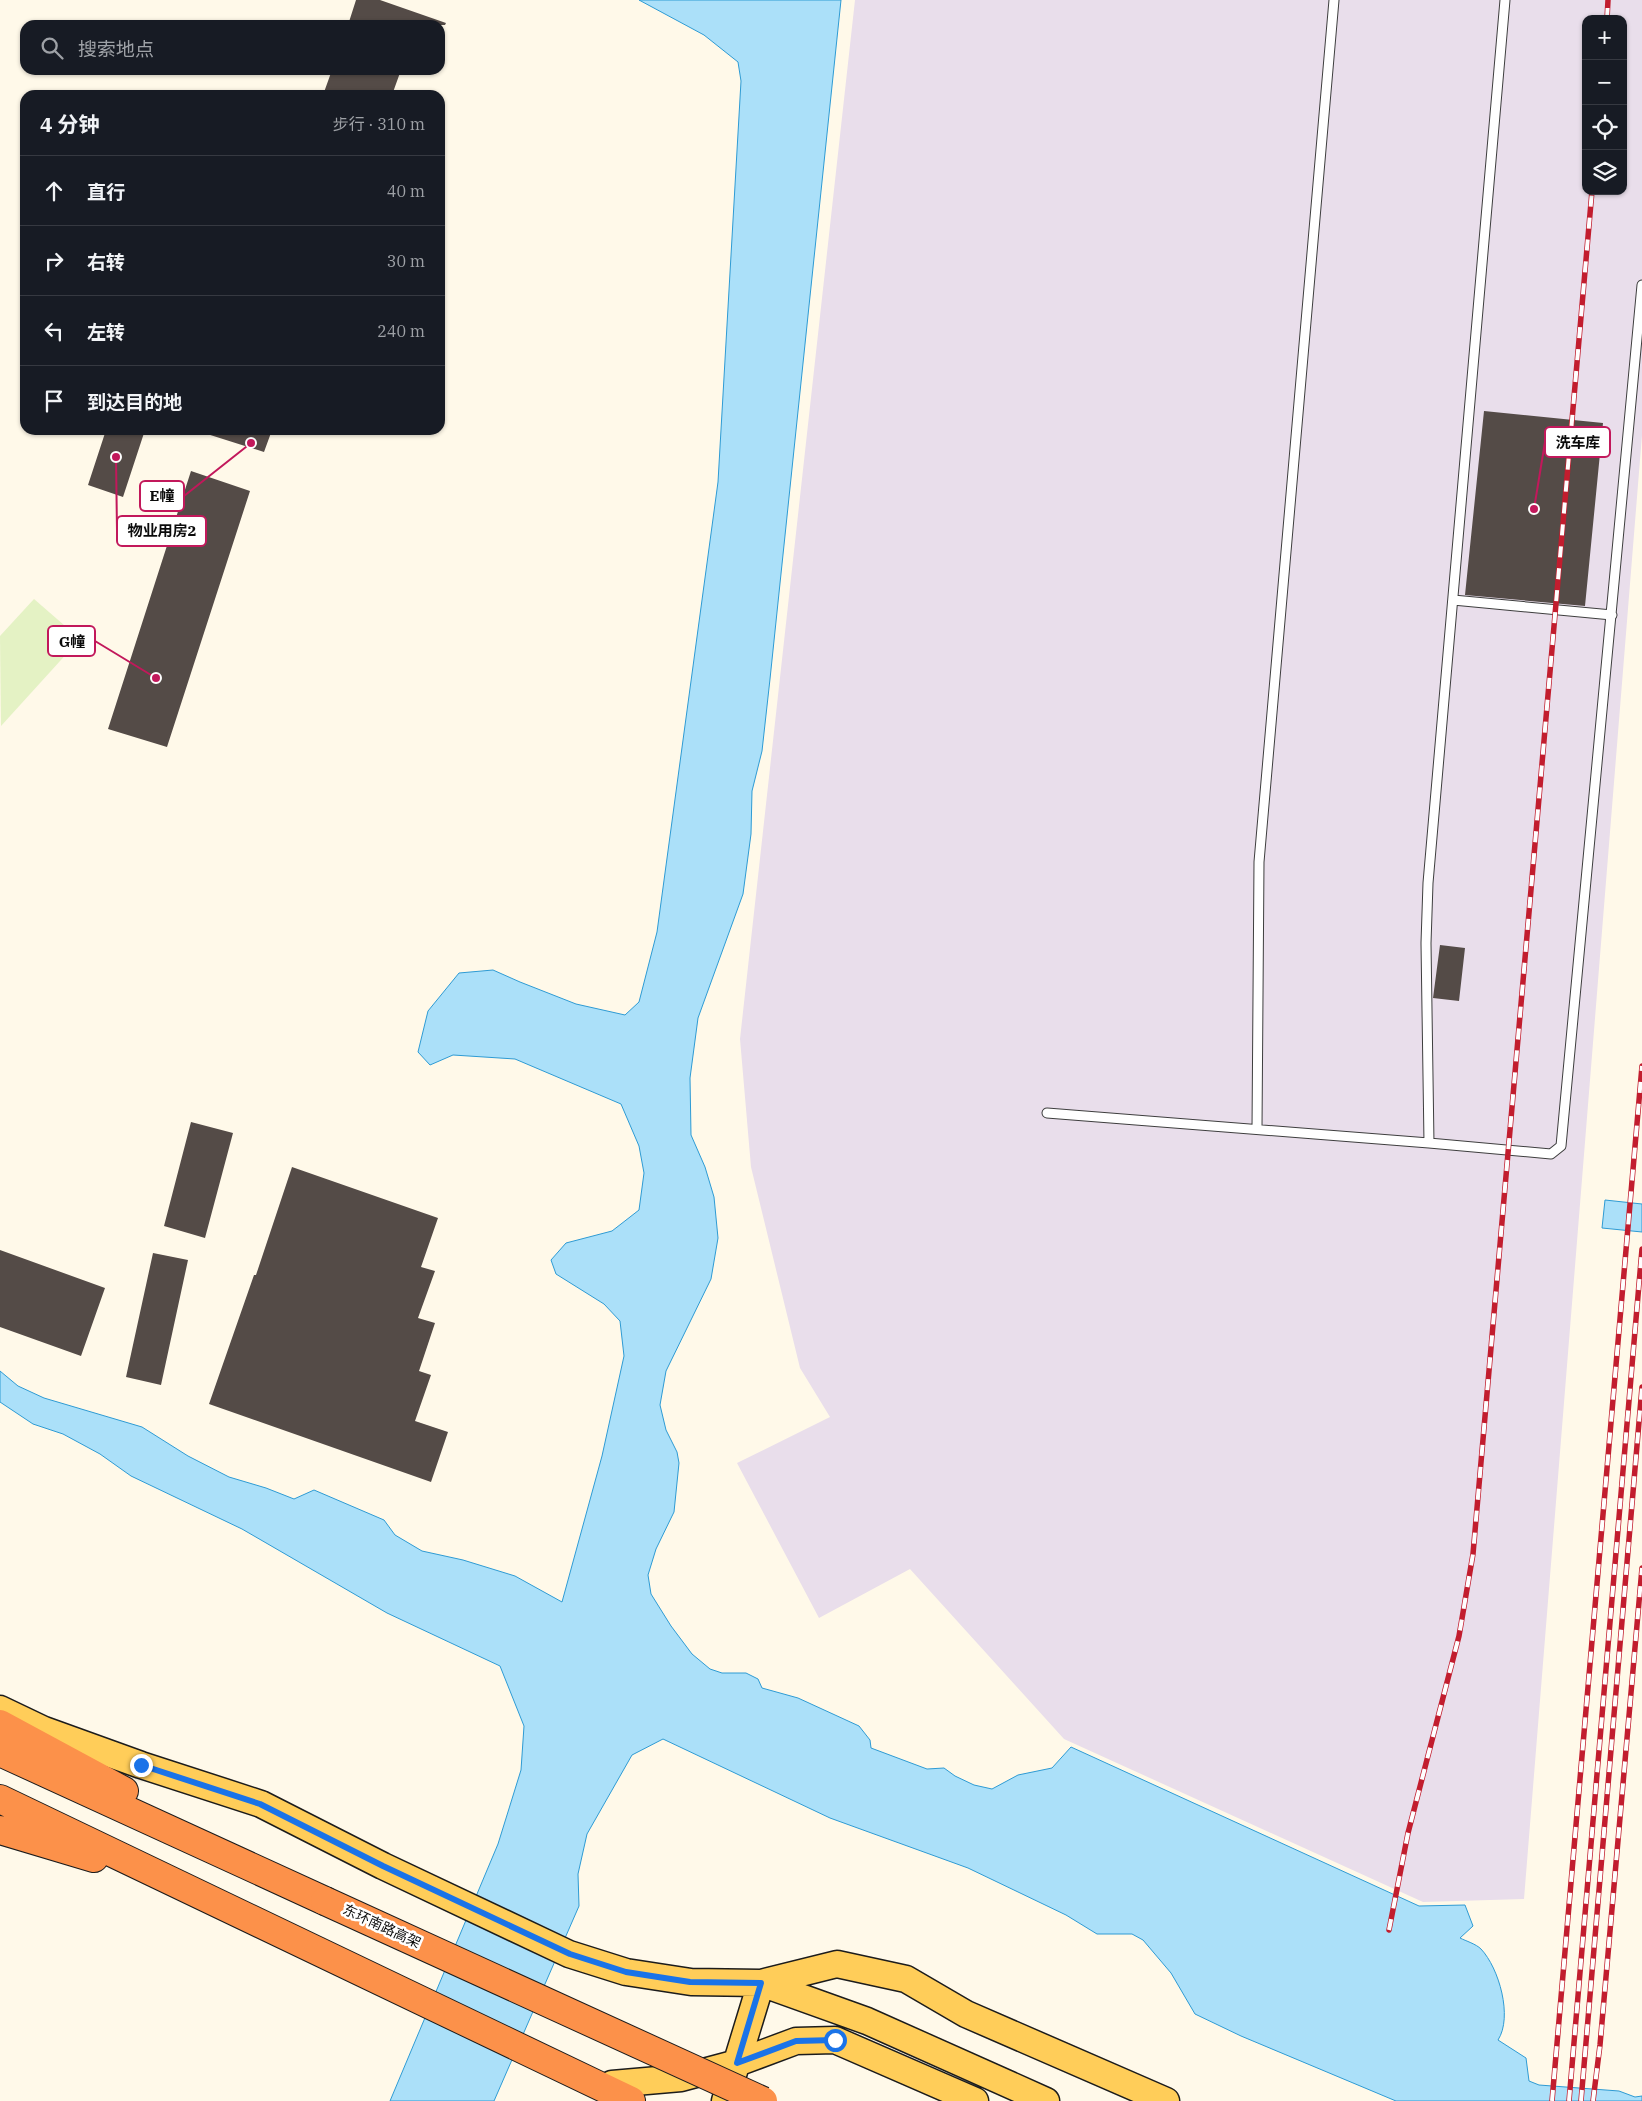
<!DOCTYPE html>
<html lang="zh">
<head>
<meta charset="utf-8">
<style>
	:root { --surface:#171b24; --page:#242831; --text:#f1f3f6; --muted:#9ea1a6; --line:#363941 }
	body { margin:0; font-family:"IBM Plex Serif","Noto Sans SC",serif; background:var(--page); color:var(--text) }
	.controls { position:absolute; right:15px; top:15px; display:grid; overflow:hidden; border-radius:10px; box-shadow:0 1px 4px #0004 }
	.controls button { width:45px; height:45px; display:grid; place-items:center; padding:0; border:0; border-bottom:1px solid var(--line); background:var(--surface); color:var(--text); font:25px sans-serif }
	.stop { position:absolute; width:15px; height:15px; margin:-11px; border:4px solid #1a73e8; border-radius:50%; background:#fff }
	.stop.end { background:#1a73e8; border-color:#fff; box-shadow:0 1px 5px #0008 }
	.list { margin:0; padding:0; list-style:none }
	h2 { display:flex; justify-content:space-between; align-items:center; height:65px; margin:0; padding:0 20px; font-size:21px }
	h2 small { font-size:16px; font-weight:400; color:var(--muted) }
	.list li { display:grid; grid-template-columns:32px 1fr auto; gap:15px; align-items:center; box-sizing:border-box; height:70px; padding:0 20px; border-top:1px solid var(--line) }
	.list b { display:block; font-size:19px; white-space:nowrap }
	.list em { font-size:16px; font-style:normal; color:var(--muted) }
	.icon { flex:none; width:28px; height:28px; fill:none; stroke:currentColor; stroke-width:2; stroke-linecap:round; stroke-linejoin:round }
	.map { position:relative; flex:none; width:1642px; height:2101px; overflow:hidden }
	.search { position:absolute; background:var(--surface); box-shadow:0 1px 4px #0004; left:20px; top:20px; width:425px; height:55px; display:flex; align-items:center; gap:12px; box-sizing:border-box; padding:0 18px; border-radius:15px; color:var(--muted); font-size:19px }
	.panel { position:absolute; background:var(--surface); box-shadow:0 1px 4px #0004; left:20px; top:90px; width:425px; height:345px; border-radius:15px }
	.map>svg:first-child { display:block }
	.industrial { fill:#e9deeb; fill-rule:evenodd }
	.pitch { fill:#e4f2c4 }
	.water { fill:#abe0f9; stroke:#2e9bd4 }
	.building { fill:#544b47 }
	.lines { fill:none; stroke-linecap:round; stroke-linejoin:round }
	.lane-casing { stroke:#3e3e3e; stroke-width:11 }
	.primary-casing { stroke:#1c1c1c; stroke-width:29 }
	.highway-casing { stroke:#1c1c1c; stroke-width:30 }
	.lane { stroke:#fff; stroke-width:9 }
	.primary { stroke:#ffcd59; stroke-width:26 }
	.highway { stroke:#fc914a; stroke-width:28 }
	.rail-casing { stroke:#c21d2e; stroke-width:5.5 }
	.rail { stroke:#fff; stroke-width:4; stroke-dasharray:11; stroke-linecap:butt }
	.highway-bridge-casing { stroke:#1c1c1c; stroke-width:30; stroke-linecap:butt }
	.highway-bridge { stroke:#fc914a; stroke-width:28 }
	.route { stroke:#1a73e8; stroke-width:6 }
	.labels { text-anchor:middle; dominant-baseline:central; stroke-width:5; stroke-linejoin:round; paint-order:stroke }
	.street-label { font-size:14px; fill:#0b0b0b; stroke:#fff }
	.leader { fill:none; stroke:#c2185b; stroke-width:2 }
	.callout-dot { fill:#c2185b; stroke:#fff; stroke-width:2 }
	.callout { fill:#fff; stroke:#c2185b; stroke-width:2 }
	.callout-label { font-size:15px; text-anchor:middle; font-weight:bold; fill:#0b0b0b }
</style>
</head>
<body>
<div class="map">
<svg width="1642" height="2101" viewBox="0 0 1642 2101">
	<rect width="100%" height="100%" fill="#fff9e9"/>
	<!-- industrial -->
	<path class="industrial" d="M855 0H1642V435L1524 1899 1423 1902 1064 1739 910 1569 819 1618 737 1463 830 1417 800 1368 751 1167 740 1039ZM1586 19H1623V191H1586Z"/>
	<!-- pitch -->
	<path class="pitch" d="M34 599 80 639 1 726 0 636Z"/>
	<!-- water -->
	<path class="water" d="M639 0H841L770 679 762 751 752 791 751 834 743 894 698 1018 690 1078 691 1135 705 1167 714 1197 718 1238 711 1279 666 1371 660 1405 666 1430 677 1452 679 1463 674 1512 656 1549 648 1575 651 1594 671 1626 692 1654 710 1669 722 1673H746L758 1679 762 1688 798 1698 859 1726 870 1740 871 1748 927 1769 944 1768 955 1776 974 1785 992 1789 1018 1775 1052 1768 1071 1747 1419 1906 1465 1905 1473 1926 1460 1938C1466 1941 1476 1944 1481 1949 1499 1968 1513 2017 1498 2040L1526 2058 1529 2081 1539 2085 1619 2091 1635 2097 1642 2096V2101H1396L1241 2036 1195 2014 1171 1973 1143 1940 1132 1934H1097L1066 1915 968 1868 830 1818 663 1739 632 1755 587 1834 578 1874 579 1906 494 2101H390L498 1844 521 1770 524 1726 500 1666 387 1613 242 1529 131 1476 100 1454 63 1434 33 1424 0 1402V1371L18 1386 44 1398 142 1427 188 1456 229 1477 266 1488 294 1499 314 1490 384 1520 395 1535 422 1551 463 1560 515 1576 562 1602 602 1456 624 1356 620 1321 604 1304 556 1274 551 1260 566 1243 612 1231 639 1210 644 1173 639 1146 621 1104 515 1059 453 1055 430 1065 418 1052 428 1011 459 973 493 970 520 982 576 1004 625 1015 639 1002 657 932 718 482 741 81 738 62 704 35Z
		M1605 1200 1642 1204V1232L1602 1228Z"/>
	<!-- building -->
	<path class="building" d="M356 0H380L446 23 445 25H348Z
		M332 70H401L392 95H323Z
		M1484 411 1603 423 1585 606 1465 595Z
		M106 430H145L123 497 88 485Z
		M205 430H272L264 452 204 433Z
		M191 471 250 491 167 747 108 729Z
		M1440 945 1465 948 1459 1001 1433 998Z
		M191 1122 233 1133 205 1238 164 1226Z
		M292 1167 438 1218 421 1267 435 1271 418 1318 435 1323 419 1371 431 1375 415 1421 448 1432 431 1482 209 1404 254 1275H256Z
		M0 1250 105 1288 81 1356 0 1327Z
		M153 1253 188 1260 161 1385 126 1377Z"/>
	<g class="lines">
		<defs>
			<path id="lane" d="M1453 600 1612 615
				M1047 1113 1429 1143 1551 1154 1561 1146 1642 285
				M1257 1129 1259 862 1334 0
				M1429 1143 1426 943 1428 883 1505 0"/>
			<path id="primary" d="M0 1709 44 1730 141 1765 261 1804 383 1866 569 1954 626 1972 691 1982 761 1983 837 1964 906 1979 966 2014 1166 2101
				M612 2084 681 2078 737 2063 796 2041 835 2040 975 2101
				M725 2101 761 1983 867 2021 1046 2101"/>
			<path id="highway" d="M0 1724 124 1791
				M0 1752 325 1901
				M0 1799 631 2101
				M0 1830 94 1858"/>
		</defs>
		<!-- lane casing -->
		<use href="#lane" class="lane-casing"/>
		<!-- primary casing -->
		<use href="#primary" class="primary-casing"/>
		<!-- highway casing -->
		<use href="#highway" class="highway-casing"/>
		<!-- lane -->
		<use href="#lane" class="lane"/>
		<!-- primary -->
		<use href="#primary" class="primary"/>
		<!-- highway -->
		<use href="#highway" class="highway"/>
		<defs>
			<path id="rail" d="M1607 19 1608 0
				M1389 1930 1408 1833 1459 1636 1473 1554 1592 191
				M1552 2101 1642 1066
				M1569 2101 1642 1249
				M1581 2101 1642 1387
				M1593 2101 1600 2045 1642 1568"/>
		</defs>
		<!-- rail casing -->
		<use href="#rail" class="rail-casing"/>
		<!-- rail -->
		<use href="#rail" class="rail"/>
		<defs>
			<path id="highway-bridge" d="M325 1901 763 2101"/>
		</defs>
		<!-- highway-bridge casing -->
		<use href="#highway-bridge" class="highway-bridge-casing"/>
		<!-- highway-bridge -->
		<use href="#highway-bridge" class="highway-bridge"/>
	</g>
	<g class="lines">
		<!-- route -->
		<path class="route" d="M141 1765 260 1804 383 1866 570 1954 626 1972 690 1982 761 1983 737 2063 796 2041 835 2040"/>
	</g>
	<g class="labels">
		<!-- street labels -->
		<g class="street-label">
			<text transform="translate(382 1926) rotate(25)">东环南路高架</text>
		</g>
	</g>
	<!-- callouts -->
	<path class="leader" d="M1534 509L1545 442M251 443L184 496M116 457L117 531M156 678L95 641"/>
	<g class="callout-dot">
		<circle cx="1534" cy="509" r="5"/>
		<circle cx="251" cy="443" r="5"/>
		<circle cx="116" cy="457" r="5"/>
		<circle cx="156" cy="678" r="5"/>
	</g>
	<g class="callout">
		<rect x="1545" y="427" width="65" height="30" rx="5"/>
		<rect x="140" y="481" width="44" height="30" rx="5"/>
		<rect x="117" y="516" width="89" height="30" rx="5"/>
		<rect x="48" y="626" width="47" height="30" rx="5"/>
	</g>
	<g class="callout-label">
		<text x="1578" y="448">洗车库</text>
		<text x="162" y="501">E幢</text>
		<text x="162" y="536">物业用房2</text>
		<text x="72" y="647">G幢</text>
	</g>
</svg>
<div class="controls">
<button>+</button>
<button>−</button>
<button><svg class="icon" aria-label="locate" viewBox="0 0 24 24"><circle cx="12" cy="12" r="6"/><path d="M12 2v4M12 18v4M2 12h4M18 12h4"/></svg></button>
<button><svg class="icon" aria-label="layers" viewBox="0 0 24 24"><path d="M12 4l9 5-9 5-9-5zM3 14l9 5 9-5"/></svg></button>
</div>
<div class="stop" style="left:835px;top:2040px"></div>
<div class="stop end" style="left:141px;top:1765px"></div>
<div class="search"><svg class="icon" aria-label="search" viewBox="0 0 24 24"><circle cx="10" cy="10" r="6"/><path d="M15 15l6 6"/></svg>搜索地点</div>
<section class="panel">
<h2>4 分钟<small>步行 · 310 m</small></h2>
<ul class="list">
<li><svg class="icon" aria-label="ahead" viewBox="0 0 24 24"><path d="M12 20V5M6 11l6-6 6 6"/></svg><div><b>直行</b></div><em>40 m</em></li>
<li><svg class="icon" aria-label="right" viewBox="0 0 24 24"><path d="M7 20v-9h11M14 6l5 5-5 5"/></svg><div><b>右转</b></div><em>30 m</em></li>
<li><svg class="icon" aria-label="left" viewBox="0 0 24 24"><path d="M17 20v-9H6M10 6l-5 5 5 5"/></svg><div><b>左转</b></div><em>240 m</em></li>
<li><svg class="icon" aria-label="arrive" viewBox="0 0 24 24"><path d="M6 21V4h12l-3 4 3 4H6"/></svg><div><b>到达目的地</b></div></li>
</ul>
</section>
</div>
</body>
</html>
